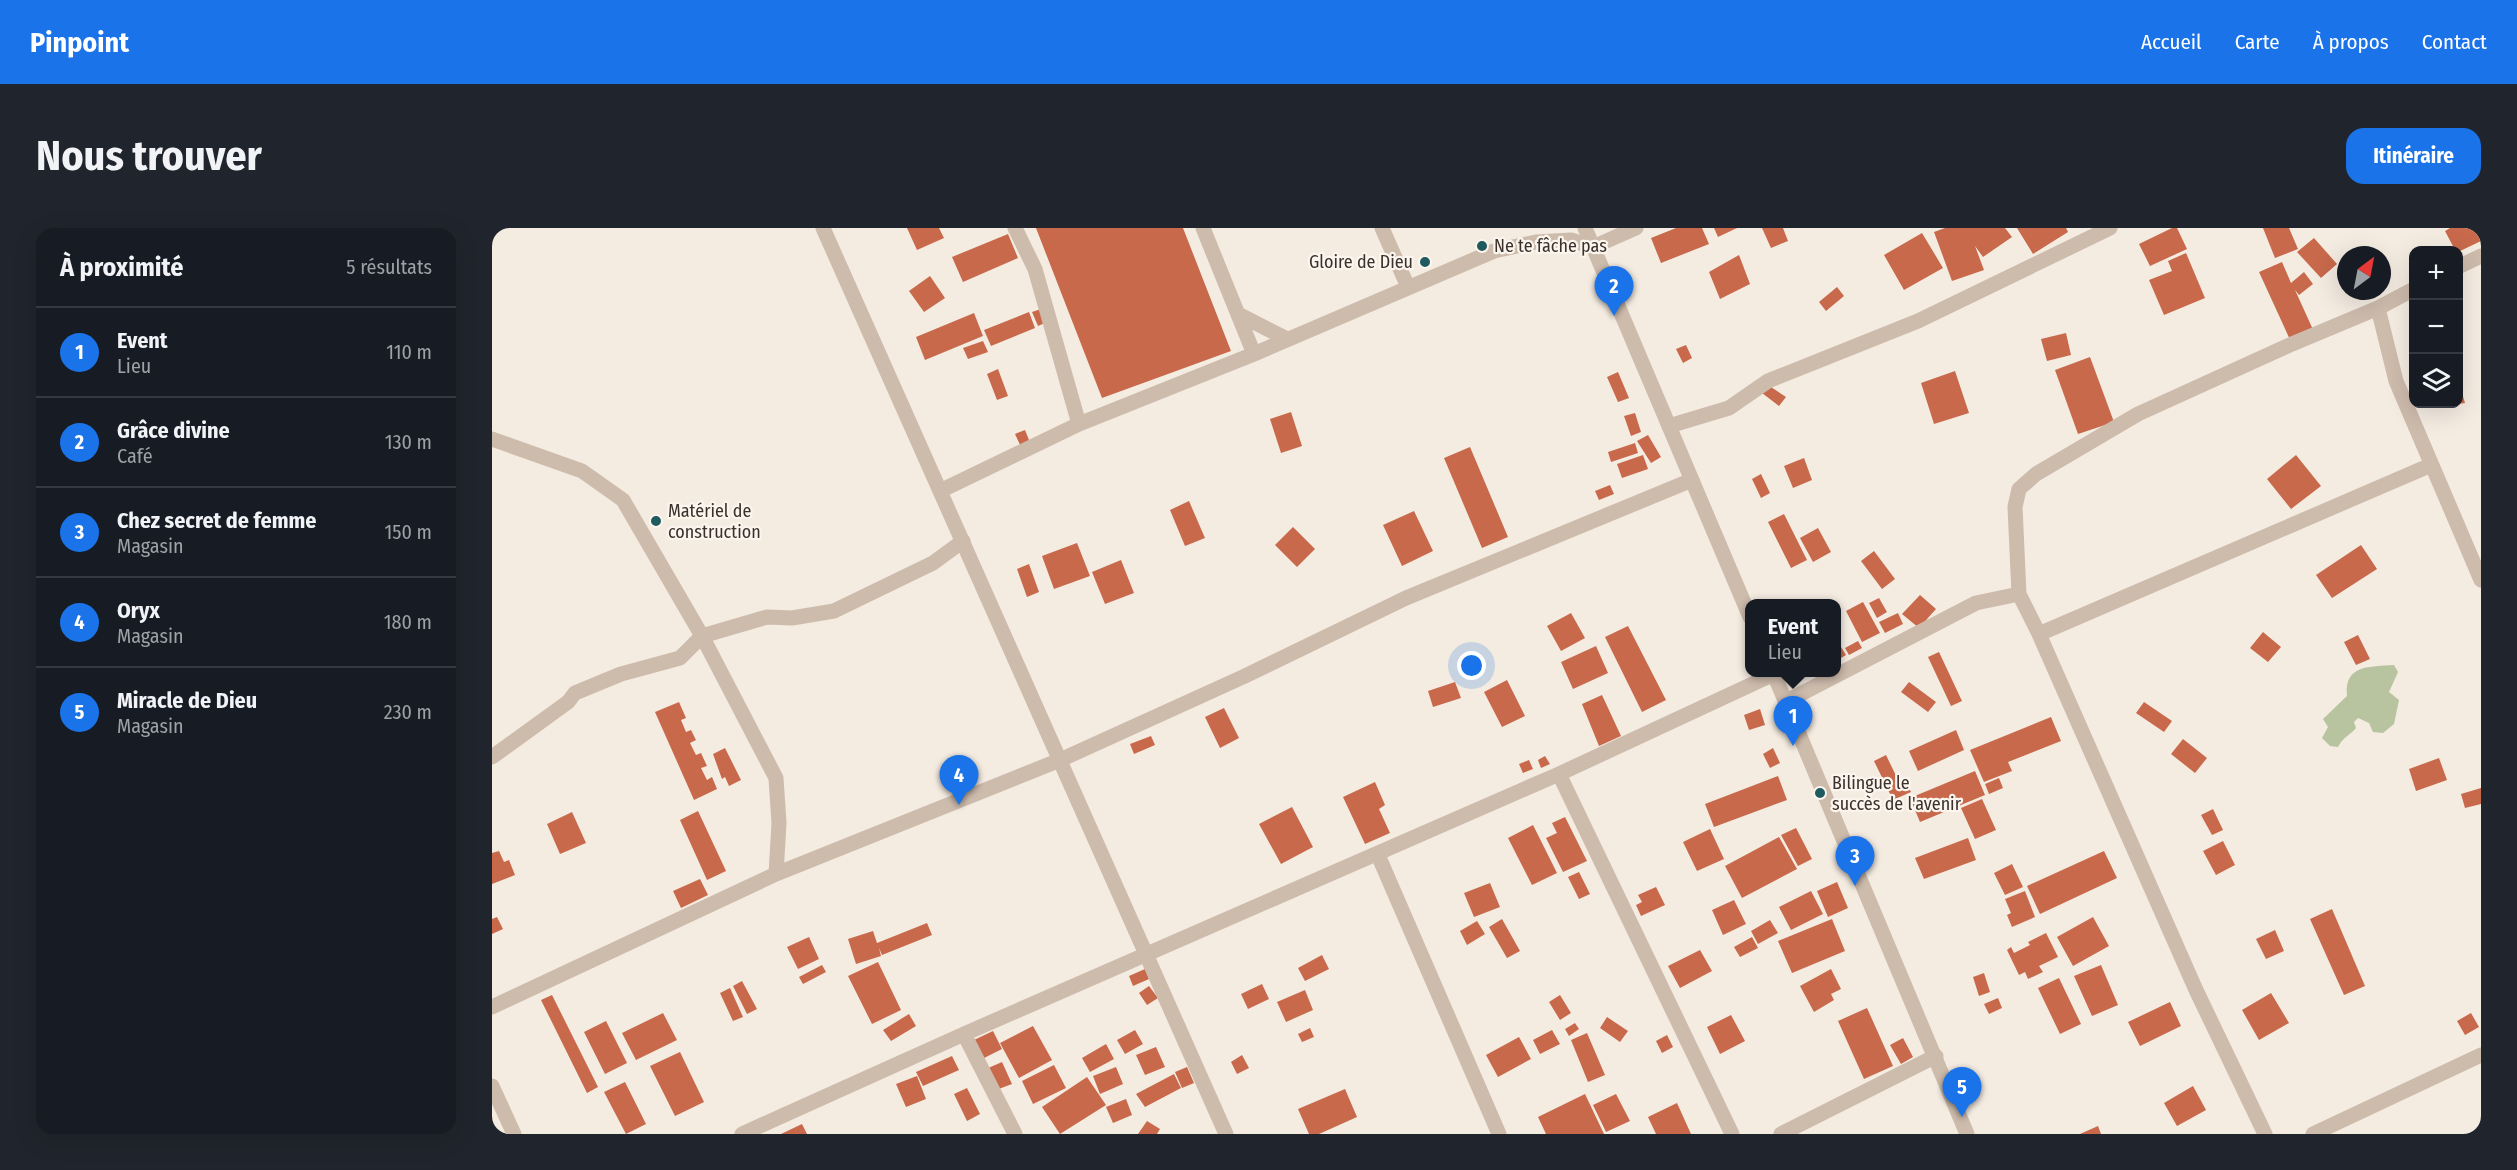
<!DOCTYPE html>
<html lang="fr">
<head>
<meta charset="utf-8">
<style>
	:root { --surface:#171b24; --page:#20242c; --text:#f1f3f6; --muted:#9ea1a6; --line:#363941; --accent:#1a73e8 }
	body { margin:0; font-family:"Fira Sans Condensed",sans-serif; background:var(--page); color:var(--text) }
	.controls { position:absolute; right:18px; top:18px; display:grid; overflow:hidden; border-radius:12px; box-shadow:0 6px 24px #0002 }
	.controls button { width:54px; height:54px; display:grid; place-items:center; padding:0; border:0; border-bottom:2px solid var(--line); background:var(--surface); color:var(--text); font:30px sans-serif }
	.compass { position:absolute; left:1845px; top:18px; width:54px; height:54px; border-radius:50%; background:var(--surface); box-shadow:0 6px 24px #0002; rotate:32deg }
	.you { position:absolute; left:980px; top:438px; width:21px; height:21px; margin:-15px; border:4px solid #fff; border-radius:50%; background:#1a73e8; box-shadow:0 0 0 9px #1a73e833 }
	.badge { display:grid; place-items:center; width:39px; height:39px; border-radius:50%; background:var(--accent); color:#fff; font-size:20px; font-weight:700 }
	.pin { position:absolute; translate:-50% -50px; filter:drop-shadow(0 2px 3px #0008) }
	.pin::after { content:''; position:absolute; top:32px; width:21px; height:18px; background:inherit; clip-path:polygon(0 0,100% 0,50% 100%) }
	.popup { position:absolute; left:1253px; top:371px; width:96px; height:78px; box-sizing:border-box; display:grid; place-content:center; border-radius:12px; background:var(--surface); filter:drop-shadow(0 2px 4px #0005); font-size:20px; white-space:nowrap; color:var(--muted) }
	.popup b { font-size:22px; color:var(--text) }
	.popup::after { content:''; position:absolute; left:50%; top:100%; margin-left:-12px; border:12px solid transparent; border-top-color:var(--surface) }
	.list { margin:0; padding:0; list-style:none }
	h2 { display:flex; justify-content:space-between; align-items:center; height:78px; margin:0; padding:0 24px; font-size:26px }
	h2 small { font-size:20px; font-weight:400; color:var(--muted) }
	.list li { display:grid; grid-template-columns:39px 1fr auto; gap:18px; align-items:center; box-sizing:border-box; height:90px; padding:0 24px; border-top:2px solid var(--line) }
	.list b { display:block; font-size:22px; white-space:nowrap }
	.list p { margin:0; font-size:20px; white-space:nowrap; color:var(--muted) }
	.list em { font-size:20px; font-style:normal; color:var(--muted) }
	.icon { flex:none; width:33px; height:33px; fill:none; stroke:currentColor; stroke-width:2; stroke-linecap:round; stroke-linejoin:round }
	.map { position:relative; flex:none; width:1989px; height:906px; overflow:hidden; border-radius:18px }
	header { display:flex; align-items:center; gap:36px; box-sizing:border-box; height:84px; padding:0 30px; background:var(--accent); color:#fff }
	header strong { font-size:28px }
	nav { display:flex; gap:33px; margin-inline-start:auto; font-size:21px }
	.intro { display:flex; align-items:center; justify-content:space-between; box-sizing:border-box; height:144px; padding:0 36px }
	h1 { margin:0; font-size:42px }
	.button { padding:15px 27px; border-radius:18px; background:var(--accent); color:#fff; font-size:21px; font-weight:700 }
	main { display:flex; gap:36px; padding:0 36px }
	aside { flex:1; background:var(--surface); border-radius:18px; box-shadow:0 6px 24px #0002 }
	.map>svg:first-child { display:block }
	.green { fill:#b8c4a0 }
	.building { fill:#c8694b }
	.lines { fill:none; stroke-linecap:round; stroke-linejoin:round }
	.minor { stroke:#cdbbac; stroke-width:15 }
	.tertiary { stroke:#cdbbac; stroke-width:15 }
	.poi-dot { fill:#1f5a5e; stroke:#fbf5ee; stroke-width:2 }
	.labels { text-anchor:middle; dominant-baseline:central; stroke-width:4.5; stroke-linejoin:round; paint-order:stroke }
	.poi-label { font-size:18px; fill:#3b302b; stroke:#fbf5ee; text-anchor:start }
</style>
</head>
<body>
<header>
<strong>Pinpoint</strong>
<nav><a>Accueil</a><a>Carte</a><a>À propos</a><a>Contact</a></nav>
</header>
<div class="intro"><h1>Nous trouver</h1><a class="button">Itinéraire</a></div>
<main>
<aside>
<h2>À proximité<small>5 résultats</small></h2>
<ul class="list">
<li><span class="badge">1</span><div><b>Event</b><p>Lieu</p></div><em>110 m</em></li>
<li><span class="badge">2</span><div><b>Grâce divine</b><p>Café</p></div><em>130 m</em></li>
<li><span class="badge">3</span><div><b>Chez secret de femme</b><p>Magasin</p></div><em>150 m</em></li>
<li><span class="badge">4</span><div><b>Oryx</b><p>Magasin</p></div><em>180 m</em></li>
<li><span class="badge">5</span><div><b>Miracle de Dieu</b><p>Magasin</p></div><em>230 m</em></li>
</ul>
</aside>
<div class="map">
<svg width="1989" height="906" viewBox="0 0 1989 906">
	<rect width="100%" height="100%" fill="#f4ebe1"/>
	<!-- green -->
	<path class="green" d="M1902 437 1906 444 1897 464 1907 472 1902 496 1891 505 1881 504 1877 495 1866 490 1862 494 1864 500C1858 507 1850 510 1846 519L1838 518 1830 510 1836 499 1831 491 1855 468C1852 436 1878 439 1902 437Z"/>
	<!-- building -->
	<path class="building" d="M415 0H447L452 10 425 22Z
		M544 0H691L739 123 610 170Z
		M1184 0H1210L1217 16 1169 35 1159 10Z
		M1222 0H1245L1226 9Z
		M1270 0H1291L1296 13 1279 20Z
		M1453 0H1513L1520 9 1491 29 1483 18 1492 42 1460 53 1442 4Z
		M1525 0H1574L1576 4 1541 26Z
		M1680 0H1685L1695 21 1658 38 1647 16Z
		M1771 0H1797L1806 21 1783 30Z
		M1958 0H1989V13L1966 24 1963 22 1953 3Z
		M1430 5 1451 40 1412 62 1392 27Z
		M516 6 526 30 471 54 460 29Z
		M1822 10 1845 36 1829 50 1805 24Z
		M1694 25 1713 70 1672 87 1657 52 1680 43 1676 33Z
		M1247 27 1258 56 1228 71 1217 44Z
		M1790 34 1799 55 1812 44 1821 56 1807 67 1803 62 1823 106 1800 116 1767 44Z
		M438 48 453 70 432 84 417 63Z
		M1345 59 1352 68 1334 83 1327 74Z
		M549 81 555 94 546 98 540 84Z
		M537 84 543 100 499 118 492 102Z
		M482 85 491 108 433 132 424 109Z
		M1574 105 1579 127 1555 133 1549 111Z
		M491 113 496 124 476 131 471 120Z
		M1194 117 1200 130 1191 135 1184 121Z
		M1598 129 1622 194 1586 206 1563 142Z
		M506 141 516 168 505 172 495 146Z
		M1463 143 1477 185 1442 196 1429 155Z
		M1126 144 1137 170 1126 174 1115 149Z
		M1966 152 1973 175 1966 176Z
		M1276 157 1294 169 1287 178 1270 165Z
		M799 184 810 218 789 225 778 191Z
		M1143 185 1149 204 1139 208 1132 188Z
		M533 202 539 217 530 221 523 206Z
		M1156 207 1169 229 1159 235 1145 213Z
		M1143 215 1146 225 1119 234 1116 224Z
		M978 219 1016 309 990 320 952 230Z
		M1151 227 1156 241 1130 250 1125 236Z
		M1804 227 1829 258 1799 281 1775 251Z
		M1312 230 1320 252 1301 260 1292 238Z
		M1269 246 1278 265 1269 270 1260 251Z
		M1118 257 1122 266 1107 272 1103 263Z
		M697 273 713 310 693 318 678 282Z
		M922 283 941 323 910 338 891 297Z
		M1292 286 1315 332 1299 340 1276 294Z
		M801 299 823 321 805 339 783 317Z
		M1326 300 1339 324 1321 334 1308 310Z
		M585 315 598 348 562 361 550 328Z
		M1869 317 1885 341 1840 370 1824 347Z
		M1382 323 1403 351 1390 361 1369 333Z
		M629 332 642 365 613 376 600 344Z
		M537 336 547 364 535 369 525 341Z
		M1428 367 1444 381 1427 400 1410 386Z
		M1387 370 1395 384 1385 390 1377 375Z
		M1371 374 1388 405 1370 414 1354 383Z
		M1079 385 1093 410 1069 423 1055 398Z
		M1406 385 1411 396 1393 405 1387 394Z
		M1136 398 1174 472 1150 484 1113 409Z
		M1771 404 1789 419 1776 434 1758 420Z
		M1866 407 1878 431 1864 437 1852 414Z
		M1344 411 1354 427 1344 433Z
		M1366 413 1370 420 1357 427 1353 420Z
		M1104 418 1116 445 1081 461 1069 434Z
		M1447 424 1470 473 1459 478 1436 429Z
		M1015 452 1033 488 1010 499 992 464Z
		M963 454 969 470 941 479 936 463Z
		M1417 454 1444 474 1436 484 1409 464Z
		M1110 467 1129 508 1107 518 1090 476Z
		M187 474 194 490 189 492 194 504 199 502 204 512 198 515 204 527 209 525 215 538 209 540 215 552 220 549 225 561 202 572 163 484Z
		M1652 474 1680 493 1672 504 1644 485Z
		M732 480 747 510 728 520 713 489Z
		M1268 481 1273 497 1257 502 1252 487Z
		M1559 489 1569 513 1516 534 1520 543 1492 554 1478 522Z
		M1464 502 1472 522 1426 543 1417 523Z
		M659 508 663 517 642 526 638 516Z
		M1691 511 1715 530 1703 545 1679 526Z
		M233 520 249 552 237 558 233 549 230 551 221 526Z
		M1281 520 1288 535 1278 540 1271 526Z
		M1394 527 1409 558 1414 555 1419 564 1401 572 1382 533Z
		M1053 528 1058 536 1049 540 1046 532Z
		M1947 530 1955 552 1924 563 1917 541Z
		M1037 532 1041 541 1031 545 1027 536Z
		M1483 543 1493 567 1428 594 1418 570Z
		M1286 548 1295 572 1222 599 1213 576Z
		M1507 550 1511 560 1497 566 1493 556Z
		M883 554 893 577 887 581 898 605 873 616 851 569Z
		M1989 560V576L1973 580 1969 566Z
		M1490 571 1504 602 1483 611 1469 580Z
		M800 579 821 619 789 636 767 596Z
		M1721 581 1731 602 1720 607 1709 587Z
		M206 583 234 643 215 652 188 592Z
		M80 584 94 615 68 626 55 596Z
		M1073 589 1095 633 1071 644 1054 610 1065 605 1060 595Z
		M1041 597 1065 645 1040 657 1016 610Z
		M1304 600 1320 631 1306 638 1289 607Z
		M1218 601 1232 631 1205 643 1191 614Z
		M1287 609 1305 641 1250 670 1233 638Z
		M1476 610 1484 632 1432 651 1423 630Z
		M1731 613 1743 637 1724 647 1711 623Z
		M7 623 12 634 17 632 23 647 0 656V625Z
		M1612 623 1625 650 1548 686 1535 658Z
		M1520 636 1531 659 1513 667 1502 645Z
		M1087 644 1098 666 1087 671 1076 649Z
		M208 651 216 667 189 680 181 663Z
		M1345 654 1356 680 1336 689 1325 663Z
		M998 655 1008 679 982 689 972 665Z
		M1164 659 1173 677 1149 688 1144 677 1150 674 1146 667Z
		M1319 663 1331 686 1299 702 1287 679Z
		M1533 663 1543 689 1520 699 1515 687 1519 685 1513 671Z
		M1242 672 1254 696 1231 707 1220 682Z
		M1840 681 1873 758 1852 767 1818 691Z
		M5 689 11 701 0 706V691Z
		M1601 689 1617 718 1581 738 1565 709Z
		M1010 691 1028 723 1015 730 997 699Z
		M1340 691 1353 723 1300 745 1286 713Z
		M1278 692 1286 705 1266 716 1259 703Z
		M985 693 993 706 975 717 968 703Z
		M435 695 440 707 390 727 387 720 389 728 364 736 356 711 381 703 385 715Z
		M1783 702 1792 723 1774 731 1764 711Z
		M1554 705 1566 729 1547 738 1551 744 1536 751 1533 744 1527 747 1515 722 1519 719 1522 725 1538 717 1536 714Z
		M317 709 327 731 306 741 295 719Z
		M1260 709 1266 720 1248 729 1242 719Z
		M1208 722 1220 743 1188 760 1176 738Z
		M830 727 837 741 813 753 806 740Z
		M386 734 409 782 380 796 356 748Z
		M330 737 334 744 311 756 307 749Z
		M1609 737 1626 777 1600 788 1582 748Z
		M653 741 657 751 641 758 637 748Z
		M1339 741 1349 761 1339 766 1342 772 1322 784 1308 758Z
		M1492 745 1498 764 1487 768 1481 749Z
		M1567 750 1589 796 1568 806 1546 760Z
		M250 753 265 781 255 786 241 758Z
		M770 756 777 771 756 781 749 766Z
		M657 758 666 770 655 777 647 765Z
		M238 760 251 789 241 793 228 765Z
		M813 762 821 782 794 794 785 774Z
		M1779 765 1797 795 1767 812 1750 782Z
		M60 767 106 859 95 865 49 772Z
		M1068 767 1079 785 1068 792 1057 774Z
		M1506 770 1510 780 1497 786 1492 776Z
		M1678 774 1689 798 1648 818 1636 794Z
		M1375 780 1401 838 1372 851 1346 793Z
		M171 785 185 812 144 832 130 805Z
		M1979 785 1987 799 1973 807 1965 793Z
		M417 786 424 798 399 813 391 802Z
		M1239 787 1253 813 1228 826 1215 799Z
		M1115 789 1136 803 1128 814 1108 800Z
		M114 793 135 835 113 846 92 804Z
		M1083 795 1087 801 1077 808 1073 801Z
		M541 798 560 832 527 850 508 815Z
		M818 800 822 809 810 814 806 806Z
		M643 802 651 816 633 826 625 812Z
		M1060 802 1068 816 1048 826 1041 812Z
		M501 803 510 821 490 831 480 813Z
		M1095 805 1113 847 1096 854 1079 812Z
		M1175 807 1181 819 1170 825 1164 813Z
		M1027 809 1039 831 1006 849 994 827Z
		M1411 810 1421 829 1409 836 1398 817Z
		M614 816 622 831 598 844 590 830Z
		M664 819 673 839 653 847 644 827Z
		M188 824 212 874 183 888 158 838Z
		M750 827 757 840 745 846 739 834Z
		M460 828 467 842 431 858 424 844Z
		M510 834 520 856 504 862 494 841Z
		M562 837 574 860 541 876 530 853Z
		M624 839 631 856 608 866 601 848Z
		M695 839 702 855 690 860 683 844Z
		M682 846 689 860 653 879 644 866Z
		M425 848 434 871 414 879 404 856Z
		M595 849 614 877 568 906 550 879Z
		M133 854 154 896 134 906 112 864Z
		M1701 858 1714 882 1685 898 1672 875Z
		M475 860 488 886 475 893 462 866Z
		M853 861 865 889 827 906H817L806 881Z
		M1093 866 1112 906H1054L1046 889Z
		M1124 866 1138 893 1114 904 1101 877Z
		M634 871 640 887 621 895 614 879Z
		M1185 875 1199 906H1164L1156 889Z
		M655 893 668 901 665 906H646Z
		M310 896 315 906H289Z
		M1606 898 1609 906H1588Z"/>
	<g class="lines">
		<!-- minor -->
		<path class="minor" d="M523 0 543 41 587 196
			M711 0 762 126
			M890 0 916 59
			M1966 39 1989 28
			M1886 80 1904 153 1989 352
			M746 86 795 111
			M1177 198 1237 180 1276 153 1426 93 1618 0
			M0 211 90 243 131 272 210 408 284 550 287 595 284 646
			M448 263 587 196 762 126 1002 23 1044 14 1079 12 1101 19 1144 0
			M1547 406 1939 237
			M1293 474 1484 375 1527 366
			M0 529 76 474 83 465 129 446 188 430 210 408 275 389 300 390 342 383 441 335 471 313
			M1067 546 1240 906
			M886 627 1007 906
			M0 779 284 646 568 532 753 448 914 370 1200 252
			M472 806 523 906
			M0 858 22 906
			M250 906 472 806 1067 546 1282 446
			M1289 906 1444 828
			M1773 906 1704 762 1547 406 1527 366 1523 279 1527 261 1544 246 1646 186 1800 116 1886 80 1922 61"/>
		<!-- tertiary -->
		<path class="tertiary" d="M331 0 734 906
			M1093 0 1258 389
			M1281 444 1475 906
			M1821 906 1989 827"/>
	</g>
	<!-- markers -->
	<g class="poi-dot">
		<circle cx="990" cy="18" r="6"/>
		<circle cx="933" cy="34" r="6"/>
		<circle cx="164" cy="293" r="6"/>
		<circle cx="1328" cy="565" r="6"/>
	</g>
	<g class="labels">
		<!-- poi labels -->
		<g class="poi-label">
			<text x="1002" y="18">Ne te fâche pas</text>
			<text x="921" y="34" text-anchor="end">Gloire de Dieu</text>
			<text x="176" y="283">Matériel de<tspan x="176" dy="21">construction</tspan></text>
			<text x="1340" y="555">Bilingue le<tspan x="1340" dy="21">succès de l'avenir</tspan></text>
		</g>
	</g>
</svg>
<div class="controls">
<button>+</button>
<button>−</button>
<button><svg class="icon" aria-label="layers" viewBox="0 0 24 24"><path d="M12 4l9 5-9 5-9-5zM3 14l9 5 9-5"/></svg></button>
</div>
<svg class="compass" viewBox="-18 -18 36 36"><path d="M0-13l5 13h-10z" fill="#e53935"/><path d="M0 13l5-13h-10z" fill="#9ea1a6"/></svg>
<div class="you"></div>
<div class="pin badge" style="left:1301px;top:518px">1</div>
<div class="popup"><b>Event</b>Lieu</div>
<div class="pin badge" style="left:1122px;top:88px">2</div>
<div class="pin badge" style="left:1363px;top:658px">3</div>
<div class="pin badge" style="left:467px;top:577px">4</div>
<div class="pin badge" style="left:1470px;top:889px">5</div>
</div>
</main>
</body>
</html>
